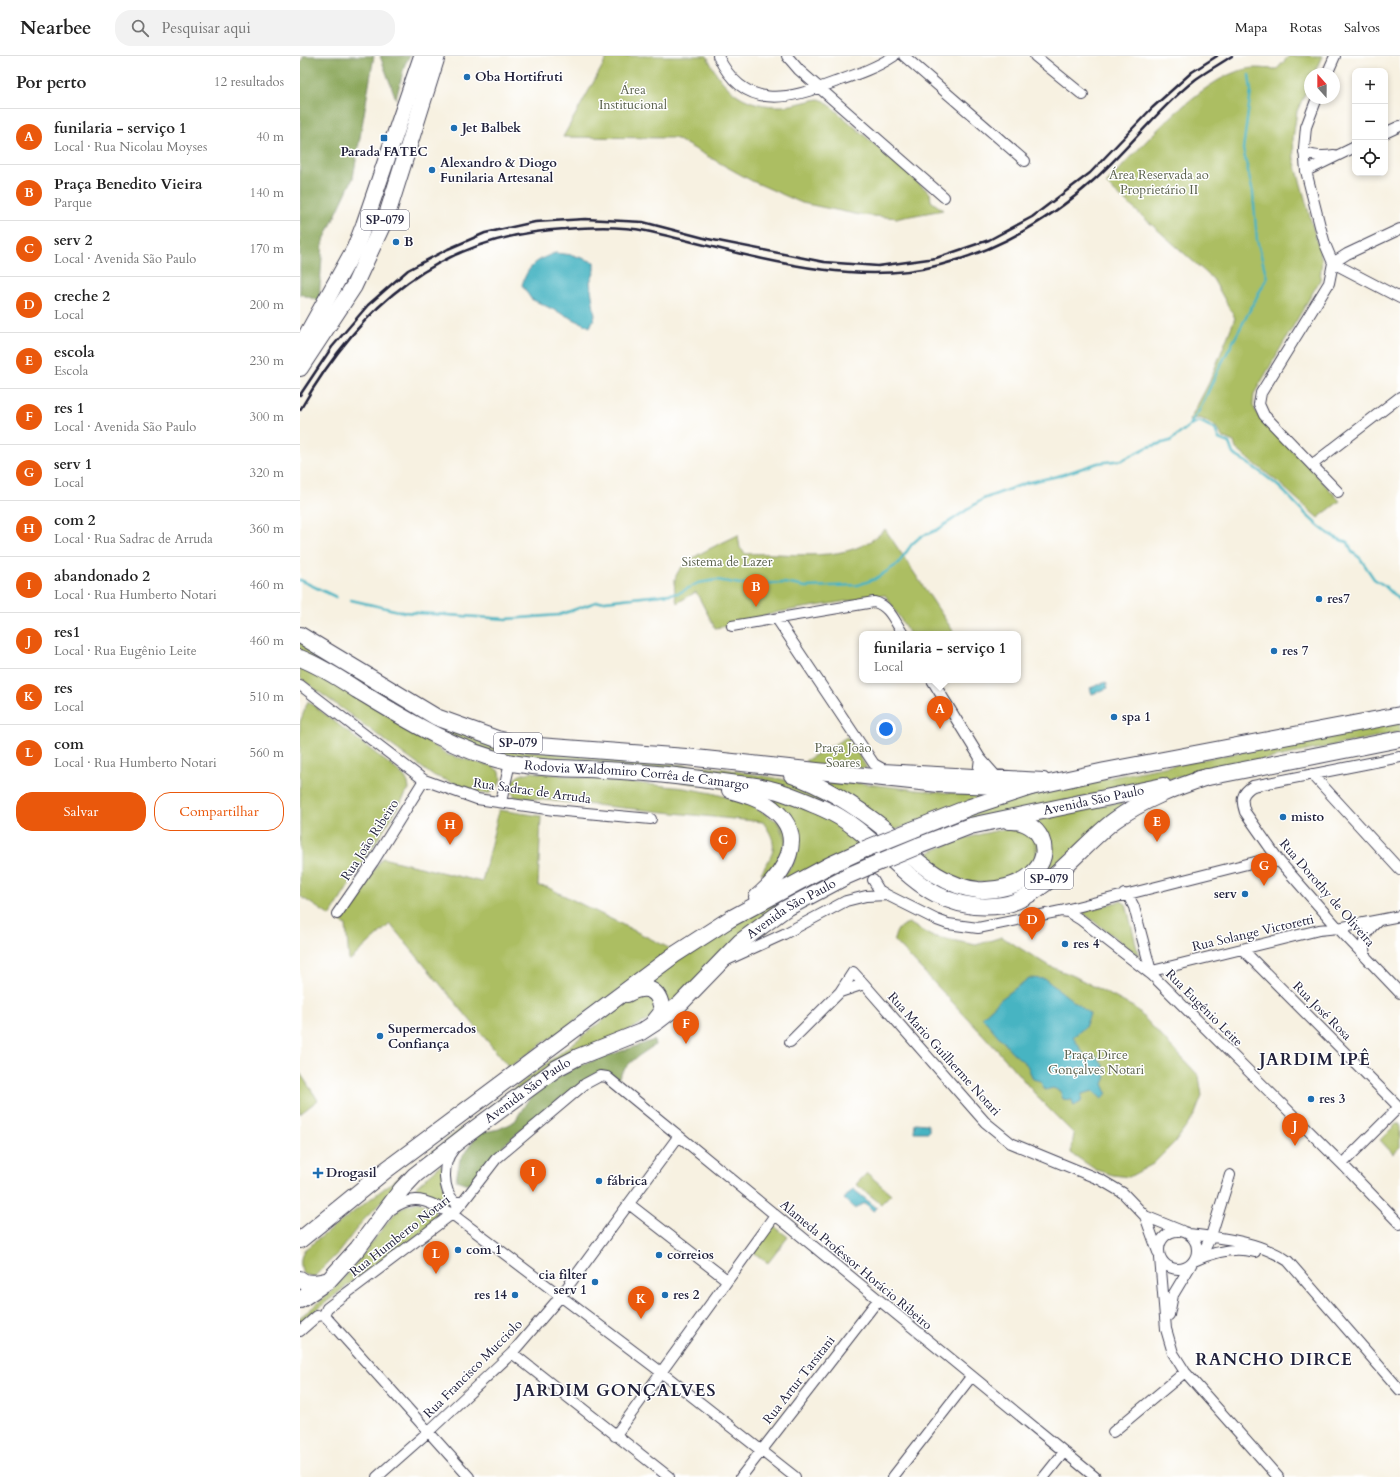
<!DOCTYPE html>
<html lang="pt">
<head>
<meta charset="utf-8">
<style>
	:root { --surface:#fff; --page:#f2f2f2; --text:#222; --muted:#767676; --line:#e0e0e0; --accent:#ea580c }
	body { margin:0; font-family:Cardo,serif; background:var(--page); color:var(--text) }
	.controls { position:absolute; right:12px; top:12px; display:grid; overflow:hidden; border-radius:8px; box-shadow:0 2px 6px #0003 }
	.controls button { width:36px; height:36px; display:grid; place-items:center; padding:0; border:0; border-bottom:1px solid var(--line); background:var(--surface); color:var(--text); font:20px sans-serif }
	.compass { position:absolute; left:1004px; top:12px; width:36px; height:36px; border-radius:50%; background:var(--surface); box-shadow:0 2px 6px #0003; rotate:339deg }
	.you { position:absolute; left:586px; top:673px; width:14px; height:14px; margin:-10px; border:3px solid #fff; border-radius:50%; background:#1a73e8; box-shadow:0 0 0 6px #1a73e833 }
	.badge { display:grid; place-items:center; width:26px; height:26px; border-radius:50%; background:var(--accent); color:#fff; font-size:13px; font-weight:700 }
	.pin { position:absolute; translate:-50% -33px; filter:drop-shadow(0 1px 2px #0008) }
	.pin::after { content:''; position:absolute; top:21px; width:14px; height:12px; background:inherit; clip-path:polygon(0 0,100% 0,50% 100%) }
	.popup { position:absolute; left:559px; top:575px; width:162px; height:52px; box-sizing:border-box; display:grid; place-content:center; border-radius:8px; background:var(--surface); filter:drop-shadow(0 1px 3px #0005); font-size:13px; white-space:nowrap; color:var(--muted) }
	.popup b { font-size:15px; color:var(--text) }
	.popup::after { content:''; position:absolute; left:50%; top:100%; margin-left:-8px; border:8px solid transparent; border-top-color:var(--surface) }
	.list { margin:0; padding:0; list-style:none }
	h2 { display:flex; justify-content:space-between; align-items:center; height:52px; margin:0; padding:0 16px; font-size:17px }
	h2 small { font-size:13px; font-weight:400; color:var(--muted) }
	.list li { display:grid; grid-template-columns:26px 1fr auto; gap:12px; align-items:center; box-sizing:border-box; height:56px; padding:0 16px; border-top:1px solid var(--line) }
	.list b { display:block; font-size:15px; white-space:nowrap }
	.list p { margin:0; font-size:13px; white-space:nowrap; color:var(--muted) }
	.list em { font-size:13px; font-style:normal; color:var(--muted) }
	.actions { display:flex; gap:8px; padding:12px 16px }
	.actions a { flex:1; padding:9px 0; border:1px solid var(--accent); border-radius:16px; text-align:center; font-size:14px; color:var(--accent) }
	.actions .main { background:var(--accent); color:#fff }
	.icon { flex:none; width:22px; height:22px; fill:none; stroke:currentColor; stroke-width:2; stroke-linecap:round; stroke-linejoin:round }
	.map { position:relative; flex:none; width:1100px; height:1421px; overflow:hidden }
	header { display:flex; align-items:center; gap:24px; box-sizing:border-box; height:56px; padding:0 20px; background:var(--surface); border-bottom:1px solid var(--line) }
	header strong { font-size:19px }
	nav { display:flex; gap:22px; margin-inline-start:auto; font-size:14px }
	.search { width:280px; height:36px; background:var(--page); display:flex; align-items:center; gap:10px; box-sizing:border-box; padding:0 14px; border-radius:16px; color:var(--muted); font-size:15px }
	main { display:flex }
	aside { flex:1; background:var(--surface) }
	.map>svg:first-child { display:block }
	.green { fill:#acbe62; stroke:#67704e }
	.forest { fill:#89a558; stroke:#56644a }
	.water { fill:#47b4c2; stroke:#346b7e }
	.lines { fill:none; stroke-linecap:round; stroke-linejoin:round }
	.stream { stroke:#47b4c2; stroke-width:2.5 }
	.street-casing { stroke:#424154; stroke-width:12 }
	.primary-casing { stroke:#424154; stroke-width:18 }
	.street { stroke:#fff; stroke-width:10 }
	.primary { stroke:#fff; stroke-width:16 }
	.rail { stroke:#22223b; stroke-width:2.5 }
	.primary-bridge-casing { stroke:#424154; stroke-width:18; stroke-linecap:butt }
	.primary-bridge { stroke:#fff; stroke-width:16 }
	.poi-dot { fill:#1f6fb2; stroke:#fff; stroke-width:1.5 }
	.labels { text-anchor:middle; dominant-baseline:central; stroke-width:3; stroke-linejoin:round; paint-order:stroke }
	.shield { fill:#fff; stroke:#646476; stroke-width:1 }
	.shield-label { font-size:12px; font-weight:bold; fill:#22223b }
	.poi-label { font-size:13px; font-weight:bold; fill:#22223b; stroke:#fff; text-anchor:start }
	.park-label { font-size:13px; fill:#59604b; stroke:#fff }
	.street-label { font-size:13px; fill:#22223b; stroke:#fff }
	.district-label { font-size:17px; font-weight:bold; letter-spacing:1px; fill:#22223b; stroke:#fff }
</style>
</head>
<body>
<header>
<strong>Nearbee</strong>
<div class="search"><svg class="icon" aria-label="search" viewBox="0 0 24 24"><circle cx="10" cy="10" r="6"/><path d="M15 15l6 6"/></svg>Pesquisar aqui</div>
<nav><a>Mapa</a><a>Rotas</a><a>Salvos</a></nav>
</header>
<main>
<aside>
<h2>Por perto<small>12 resultados</small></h2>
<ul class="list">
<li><span class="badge">A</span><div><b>funilaria - serviço 1</b><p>Local · Rua Nicolau Moyses</p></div><em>40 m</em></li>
<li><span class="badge">B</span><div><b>Praça Benedito Vieira</b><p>Parque</p></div><em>140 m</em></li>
<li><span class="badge">C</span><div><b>serv 2</b><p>Local · Avenida São Paulo</p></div><em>170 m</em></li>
<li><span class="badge">D</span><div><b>creche 2</b><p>Local</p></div><em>200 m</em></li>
<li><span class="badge">E</span><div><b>escola</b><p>Escola</p></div><em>230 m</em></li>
<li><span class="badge">F</span><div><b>res 1</b><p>Local · Avenida São Paulo</p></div><em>300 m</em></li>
<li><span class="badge">G</span><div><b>serv 1</b><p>Local</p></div><em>320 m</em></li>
<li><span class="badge">H</span><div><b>com 2</b><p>Local · Rua Sadrac de Arruda</p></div><em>360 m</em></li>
<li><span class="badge">I</span><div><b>abandonado 2</b><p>Local · Rua Humberto Notari</p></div><em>460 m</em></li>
<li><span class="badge">J</span><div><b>res1</b><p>Local · Rua Eugênio Leite</p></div><em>460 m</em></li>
<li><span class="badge">K</span><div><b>res</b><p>Local</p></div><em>510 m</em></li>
<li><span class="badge">L</span><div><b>com</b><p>Local · Rua Humberto Notari</p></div><em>560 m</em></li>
</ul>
<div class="actions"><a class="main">Salvar</a><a>Compartilhar</a></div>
</aside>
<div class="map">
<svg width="1100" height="1421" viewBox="0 0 1100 1421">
	<rect width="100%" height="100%" fill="#fff"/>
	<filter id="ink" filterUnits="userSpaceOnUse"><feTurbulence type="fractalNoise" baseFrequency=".025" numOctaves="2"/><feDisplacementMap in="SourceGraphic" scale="8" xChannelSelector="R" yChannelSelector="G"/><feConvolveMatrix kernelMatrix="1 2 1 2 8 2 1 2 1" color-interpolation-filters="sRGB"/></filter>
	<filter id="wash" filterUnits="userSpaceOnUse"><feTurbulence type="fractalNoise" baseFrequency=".012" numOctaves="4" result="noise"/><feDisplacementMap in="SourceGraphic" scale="16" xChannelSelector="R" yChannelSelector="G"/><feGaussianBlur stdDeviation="0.9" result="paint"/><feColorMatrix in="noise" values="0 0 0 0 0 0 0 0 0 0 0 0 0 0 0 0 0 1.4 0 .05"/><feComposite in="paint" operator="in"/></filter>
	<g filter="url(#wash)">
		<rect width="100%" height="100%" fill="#f7f1e1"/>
		<!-- green -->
		<path class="green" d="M308 0H407C421 31 441 49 476 50 491 51 505 45 519 43L525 45 630 137 631 145 643 154 599 162 560 159 502 147 452 125 375 82 263 81Z
			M989 0H1022L1014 18H1010V27L997 55 993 82 994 103 1022 204 1020 224 954 338 953 350 961 364 1007 409 1040 445 1018 462 979 427 936 393 934 386 922 381C918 370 910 366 899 362L889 365 909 327 935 262 913 223 806 128C839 93 900 22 946 13 956 11 967 13 977 13Z
			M585 473 655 578H610L585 539 479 556 428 570 415 572 396 536 377 547C375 537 372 525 378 516 388 500 421 488 438 479L440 492 446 498C491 495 550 511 585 473Z
			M0 584 105 648 100 655 0 597Z
			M0 608 59 640 148 699 192 710 200 716 201 722 199 729 190 737H182L132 719 0 622Z
			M8 645 97 714 105 721 108 727 109 733 30 860 0 840V666Z
			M109 652C140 667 169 683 202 692L425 713 486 724 527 741 583 777 574 780 520 746 234 704 180 693 106 658Z
			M1100 665V676L805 736 606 789 603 783C655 761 710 744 766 730Z
			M547 681 567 712 511 711 505 705Z
			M232 716 384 732 412 737 447 747 477 765 486 786 480 809 465 818 461 817C475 795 479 789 463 766L215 741 210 732C214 720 220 718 232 716Z
			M502 720 617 734 690 740 592 775Z
			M468 739 506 753 542 770 564 788 471 837 495 805Z
			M821 746 822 751 767 800 719 838 683 846 634 833 611 806 655 834 740 817 730 764Z
			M199 754 241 760 238 830 247 831 375 895 209 1011 90 868 49 905 46 869 40 866 82 802 182 826Z
			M719 771 738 784 734 812 706 827 657 826 622 800C651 785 687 775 719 771Z
			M577 795 583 800 531 824 365 956 344 925 412 881 499 832Z
			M821 845 826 848 839 900 783 857 784 855Z
			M609 867 631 880 676 889 702 881 749 910 774 920 835 952 899 1020 902 1040 895 1058 877 1084 853 1108 829 1121 813 1119 796 1114 771 1097 774 1078 743 1047 699 996 594 884C596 874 599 870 609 867Z
			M344 938 355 945V961L304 986 104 1122 61 1167 38 1197 14 1221 3 1218C0 1209 0 1202 4 1194L333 941Z
			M0 1017 18 1044 0 1058Z
			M1096 1068H1100V1091L1093 1098 1080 1084Z
			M142 1108 144 1134 151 1153 126 1139 109 1137Z
			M567 1117 591 1138 581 1148 556 1128Z
			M118 1146C128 1150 136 1151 137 1163L131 1170 52 1226 0 1267V1261C43 1231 63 1196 95 1157L105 1150Z
			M474 1170 488 1181 468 1207 453 1196 471 1171Z"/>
		<!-- forest -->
		<path class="forest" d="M4 0H74L53 122 23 186 19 245 0 238V7Z
			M80 0H110L105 8 96 43Z
			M354 984 355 989C340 999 327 1006 318 1023 312 1018 307 1014 299 1016 287 1020 207 1084 197 1096 186 1108 181 1116 168 1128L156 1124 160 1103 179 1077 199 1073 215 1065 228 1044 252 1025 278 1010Z"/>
		<!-- water -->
		<path class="water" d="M255 197 273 199 294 206V216L290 226 295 260 290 271 231 243 222 229C228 209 237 204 255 197Z
			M806 626 808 632 792 638 790 632Z
			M729 922 745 923 790 958 785 971 773 981 785 1000H796L803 1009 806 1021 803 1028 807 1037 802 1043 793 1035 782 1038 781 1046 774 1050 772 1044 763 1043 760 1035 753 1032 745 1034 740 1025 733 1023 727 1009 712 996 682 961 701 943Z
			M615 1067 627 1068 629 1071V1076H614Z
			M553 1133 577 1152 573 1155 566 1148H562L555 1153 544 1143Z"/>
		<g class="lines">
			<!-- stream -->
			<path class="stream" d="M890 368 900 353 919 312 967 222 957 184 953 137 943 93 951 35 949 19
				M0 524 36 541
				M51 544 103 556 207 563 259 559 296 546 379 537 398 527 417 524 440 528 484 527 506 531 558 529 575 523 598 508 612 488 620 481 637 474 683 443 726 427 758 420 798 407 822 404 848 391 870 385 889 370 899 365 915 373 919 383 929 387 933 398C948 407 964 418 978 430 998 448 1023 482 1048 486L1052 496 1060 502 1074 523 1085 530 1100 545"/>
		</g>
	</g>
	<g filter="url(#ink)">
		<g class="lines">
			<defs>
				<path id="street" d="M418 0C444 55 487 44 535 26 555 19 576 12 594 0
					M487 0 499 14 644 141
					M604 0 725 105
					M735 0 783 39
					M1027 18 1035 0
					M1017 42 1006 71 1004 92 1006 115 1020 170 1025 188 1033 207 1029 227 961 337 959 348 964 359 1038 436
					M1085 77 1100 70
					M1004 96C1014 101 1023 101 1034 99
					M1006 115 1055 91
					M1100 173 1047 198 1033 207 1100 242
					M1013 408 1100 341
					M477 563 574 708 583 713 744 722
					M432 570 574 546C589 549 595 566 603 578
					M632 624 680 702
					M0 629 124 724 177 743 254 754 351 763
					M1100 701 953 730C941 737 941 744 945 756L980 806 1038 872 1100 937
					M678 718 680 702 695 719
					M1012 718 1100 814
					M201 746 210 707
					M573 824 579 834 587 839 637 864 648 868 678 872 761 855 959 805 980 806
					M824 838 829 841 834 851 852 919
					M761 855 768 856 781 864 852 919 1042 1108 1100 1168
					M37 858 73 806 124 724
					M942 893 1100 1052
					M1066 901C1060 886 1067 874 1078 865
					M427 904 484 878 546 845 566 840 587 839
					M848 916 1019 874 1038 872 1100 860
					M564 928 540 936 553 916 564 928 685 1066 711 1087 801 1124 823 1137 845 1160 882 1175
					M490 986 540 936
					M153 1094C142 1107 142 1134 155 1146H163
					M1042 1108 1099 1051
					M329 1148 427 1224
					M92 1153C115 1136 129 1146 152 1158L361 1316 495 1421
					M845 1160 858 1196
					M859 1194a19 19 0 1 1 38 0a19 19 0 1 1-38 0Z
					M888 1178C922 1182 959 1185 988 1205L1100 1334
					M901 1201 911 1180 930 1119
					M860 1202 866 1273 873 1297 885 1316 978 1421
					M894 1205C913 1196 934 1190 955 1196
					M24 1259 27 1252 152 1158 163 1146 196 1103 285 1028 300 1020 307 1021 795 1421
					M24 1259 169 1421
					M869 1259 873 1239 891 1209
					M0 1275 17 1260 24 1259
					M212 1297 369 1421
					M813 1376 885 1316
					M315 1380 475 1159
					M77 1421 128 1376 212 1297 260 1241 378 1081
					M441 1421 578 1244
					M593 1421 671 1321
					M744 1421 764 1396"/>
				<g id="primary">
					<path d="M0 291 55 192 64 169 122 0"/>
					<path d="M0 312 54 230 87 159 137 0"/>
					<path d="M0 579 136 661 197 683 225 689 386 701 639 728 731 731"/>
					<path id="s1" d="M0 602C20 610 39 622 57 634 104 662 153 694 208 706 239 713 272 712 304 714 346 716 388 721 430 727 443 729 457 729 470 733 488 737 505 745 522 752 590 781 618 863 703 849 744 842 782 788 815 764 843 744 874 732 907 721"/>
					<path d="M492 719C527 731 557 751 586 774 592 779 597 786 602 792 623 811 648 831 678 834 695 835 719 830 732 818 756 797 740 763 709 765"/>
					<path d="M898 723 1100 683"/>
					<path d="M430 734C444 738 461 743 473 753 509 781 484 818 457 841"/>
					<path d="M612 774 670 751 731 731 805 715 1100 659"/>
					<path id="s2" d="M618 790 670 770 863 730"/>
					<path d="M327 938C346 928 360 932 362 956L354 966"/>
					<path d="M0 1184 86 1114 374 899 430 863 530 809 565 793"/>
					<path d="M0 1223C7 1230 18 1226 27 1225"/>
					<path id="s3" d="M0 1244 29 1224 58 1192 101 1134 115 1119 169 1077 257 1012 278 1001 341 976 358 965 380 948 440 886 485 853 547 820 582 805"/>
				</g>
			</defs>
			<!-- street casing -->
			<use href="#street" class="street-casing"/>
			<!-- primary casing -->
			<use href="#primary" class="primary-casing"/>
			<!-- street -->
			<use href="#street" class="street"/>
			<!-- primary -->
			<use href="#primary" class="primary"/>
			<!-- rail -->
			<path class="rail" d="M0 339 32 291 68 249 108 214 148 193 185 177 235 166 285 163 343 166 408 183 524 206 578 210 636 202 689 184 732 161 790 117 852 52 892 16 917 0
				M0 354C61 248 139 180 265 173 289 171 322 170 346 175 438 195 546 234 640 209 698 194 751 163 795 123 830 91 858 53 896 23 907 15 920 8 932 0"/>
			<defs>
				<path id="primary-bridge" d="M565 793 612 774
					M582 805 618 790"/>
			</defs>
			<!-- primary-bridge casing -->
			<use href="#primary-bridge" class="primary-bridge-casing"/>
			<!-- primary-bridge -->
			<use href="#primary-bridge" class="primary-bridge"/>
		</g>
	</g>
	<!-- markers -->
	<g class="poi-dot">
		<circle cx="167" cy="21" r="4"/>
		<circle cx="154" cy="72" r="4"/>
		<rect x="80" y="78" width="8" height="8" rx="2"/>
		<circle cx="132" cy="114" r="4"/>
		<circle cx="96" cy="186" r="4"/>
		<circle cx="1019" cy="543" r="4"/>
		<circle cx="974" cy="595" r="4"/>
		<circle cx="814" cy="661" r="4"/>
		<circle cx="983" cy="761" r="4"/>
		<circle cx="945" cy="838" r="4"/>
		<circle cx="765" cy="888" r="4"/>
		<circle cx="80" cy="980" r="4"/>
		<circle cx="1011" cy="1043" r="4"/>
		<path d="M16 1111h4v4h4v4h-4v4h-4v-4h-4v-4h4z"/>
		<circle cx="299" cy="1125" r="4"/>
		<circle cx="158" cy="1194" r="4"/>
		<circle cx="359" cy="1199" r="4"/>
		<circle cx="295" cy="1226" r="4"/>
		<circle cx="215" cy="1239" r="4"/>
		<circle cx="365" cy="1239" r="4"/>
	</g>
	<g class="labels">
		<!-- shield labels -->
		<g class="shield">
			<rect x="61" y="154" width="48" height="20" rx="3"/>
			<rect x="194" y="677" width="48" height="20" rx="3"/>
			<rect x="725" y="813" width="48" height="20" rx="3"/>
		</g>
		<g class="shield-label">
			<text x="85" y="164">SP-079</text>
			<text x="218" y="687">SP-079</text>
			<text x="749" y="823">SP-079</text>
		</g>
		<!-- poi labels -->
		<g class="poi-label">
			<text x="175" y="21">Oba Hortifruti</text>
			<text x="162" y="72">Jet Balbek</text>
			<text x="84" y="96" text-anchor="middle">Parada FATEC</text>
			<text x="140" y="107">Alexandro &amp; Diogo<tspan x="140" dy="15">Funilaria Artesanal</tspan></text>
			<text x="104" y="186">B</text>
			<text x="1027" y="543">res7</text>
			<text x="982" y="595">res 7</text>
			<text x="822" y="661">spa 1</text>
			<text x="991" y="761">misto</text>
			<text x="937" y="838" text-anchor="end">serv</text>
			<text x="773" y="888">res 4</text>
			<text x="88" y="973">Supermercados<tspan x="88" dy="15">Confiança</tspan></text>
			<text x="1019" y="1043">res 3</text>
			<text x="26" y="1117">Drogasil</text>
			<text x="307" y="1125">fábrica</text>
			<text x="166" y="1194">com 1</text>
			<text x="367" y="1199">correios</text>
			<text x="287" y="1219" text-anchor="end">cia filter<tspan x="287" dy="15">serv 1</tspan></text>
			<text x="207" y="1239" text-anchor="end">res 14</text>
			<text x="373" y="1239">res 2</text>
		</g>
		<!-- park labels -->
		<g class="park-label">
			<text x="333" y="34">Área<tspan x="333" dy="15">Institucional</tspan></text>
			<text x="859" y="119">Área Reservada ao<tspan x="859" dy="15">Proprietário II</tspan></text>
			<text x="427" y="506">Sistema de Lazer</text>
			<text x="543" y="692">Praça João<tspan x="543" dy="15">Soares</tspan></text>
			<text x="796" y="999">Praça Dirce<tspan x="796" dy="15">Gonçalves Notari</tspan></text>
		</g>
		<!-- street labels -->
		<g class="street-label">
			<text stroke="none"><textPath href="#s1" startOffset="363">Rodovia Waldomiro Corrêa de Camargo</textPath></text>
			<text transform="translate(232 735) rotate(8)">Rua Sadrac de Arruda</text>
			<text stroke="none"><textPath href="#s2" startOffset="182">Avenida São Paulo</textPath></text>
			<text transform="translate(70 784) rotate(-57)">Rua Joāo Ribeiro</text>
			<text transform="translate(1027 837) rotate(49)">Rua Dorothy de Oliveira</text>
			<text stroke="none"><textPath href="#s3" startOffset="636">Avenida São Paulo</textPath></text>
			<text transform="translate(953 877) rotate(-13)">Rua Solange Victoretti</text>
			<text transform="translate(904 952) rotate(45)">Rua Eugênio Leite</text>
			<text transform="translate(1022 955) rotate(45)">Rua José Rosa</text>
			<text transform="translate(644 998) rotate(48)">Rua Mario Guilherme Notari</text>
			<text stroke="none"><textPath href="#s3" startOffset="312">Avenida São Paulo</textPath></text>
			<text transform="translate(100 1180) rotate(-38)">Rua Humberto Notari</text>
			<text transform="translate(556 1209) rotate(40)">Alameda Professor Horácio Ribeiro</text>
			<text transform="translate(173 1313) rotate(-45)">Rua Francisco Mucciolo</text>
			<text transform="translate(499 1324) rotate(-52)">Rua Artur Tarsitani</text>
		</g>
		<!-- district labels -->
		<g class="district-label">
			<text x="1015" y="1003">JARDIM IPÊ</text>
			<text x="974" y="1303">RANCHO DIRCE</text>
			<text x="316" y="1334">JARDIM GONÇALVES</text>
		</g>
	</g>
</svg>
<div class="controls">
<button>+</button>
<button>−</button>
<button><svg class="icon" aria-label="locate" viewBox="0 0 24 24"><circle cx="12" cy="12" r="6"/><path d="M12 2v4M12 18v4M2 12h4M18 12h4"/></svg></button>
</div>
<svg class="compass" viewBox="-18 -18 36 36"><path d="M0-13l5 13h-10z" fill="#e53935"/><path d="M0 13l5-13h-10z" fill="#767676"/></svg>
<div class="you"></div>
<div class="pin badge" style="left:640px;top:673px">A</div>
<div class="popup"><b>funilaria - serviço 1</b>Local</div>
<div class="pin badge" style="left:456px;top:551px">B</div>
<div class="pin badge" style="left:423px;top:804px">C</div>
<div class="pin badge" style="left:732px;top:884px">D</div>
<div class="pin badge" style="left:857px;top:786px">E</div>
<div class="pin badge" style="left:386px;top:988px">F</div>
<div class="pin badge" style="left:964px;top:830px">G</div>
<div class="pin badge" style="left:150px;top:789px">H</div>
<div class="pin badge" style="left:233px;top:1136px">I</div>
<div class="pin badge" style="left:995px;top:1090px">J</div>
<div class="pin badge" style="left:341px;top:1263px">K</div>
<div class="pin badge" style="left:136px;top:1218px">L</div>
</div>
</main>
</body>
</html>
